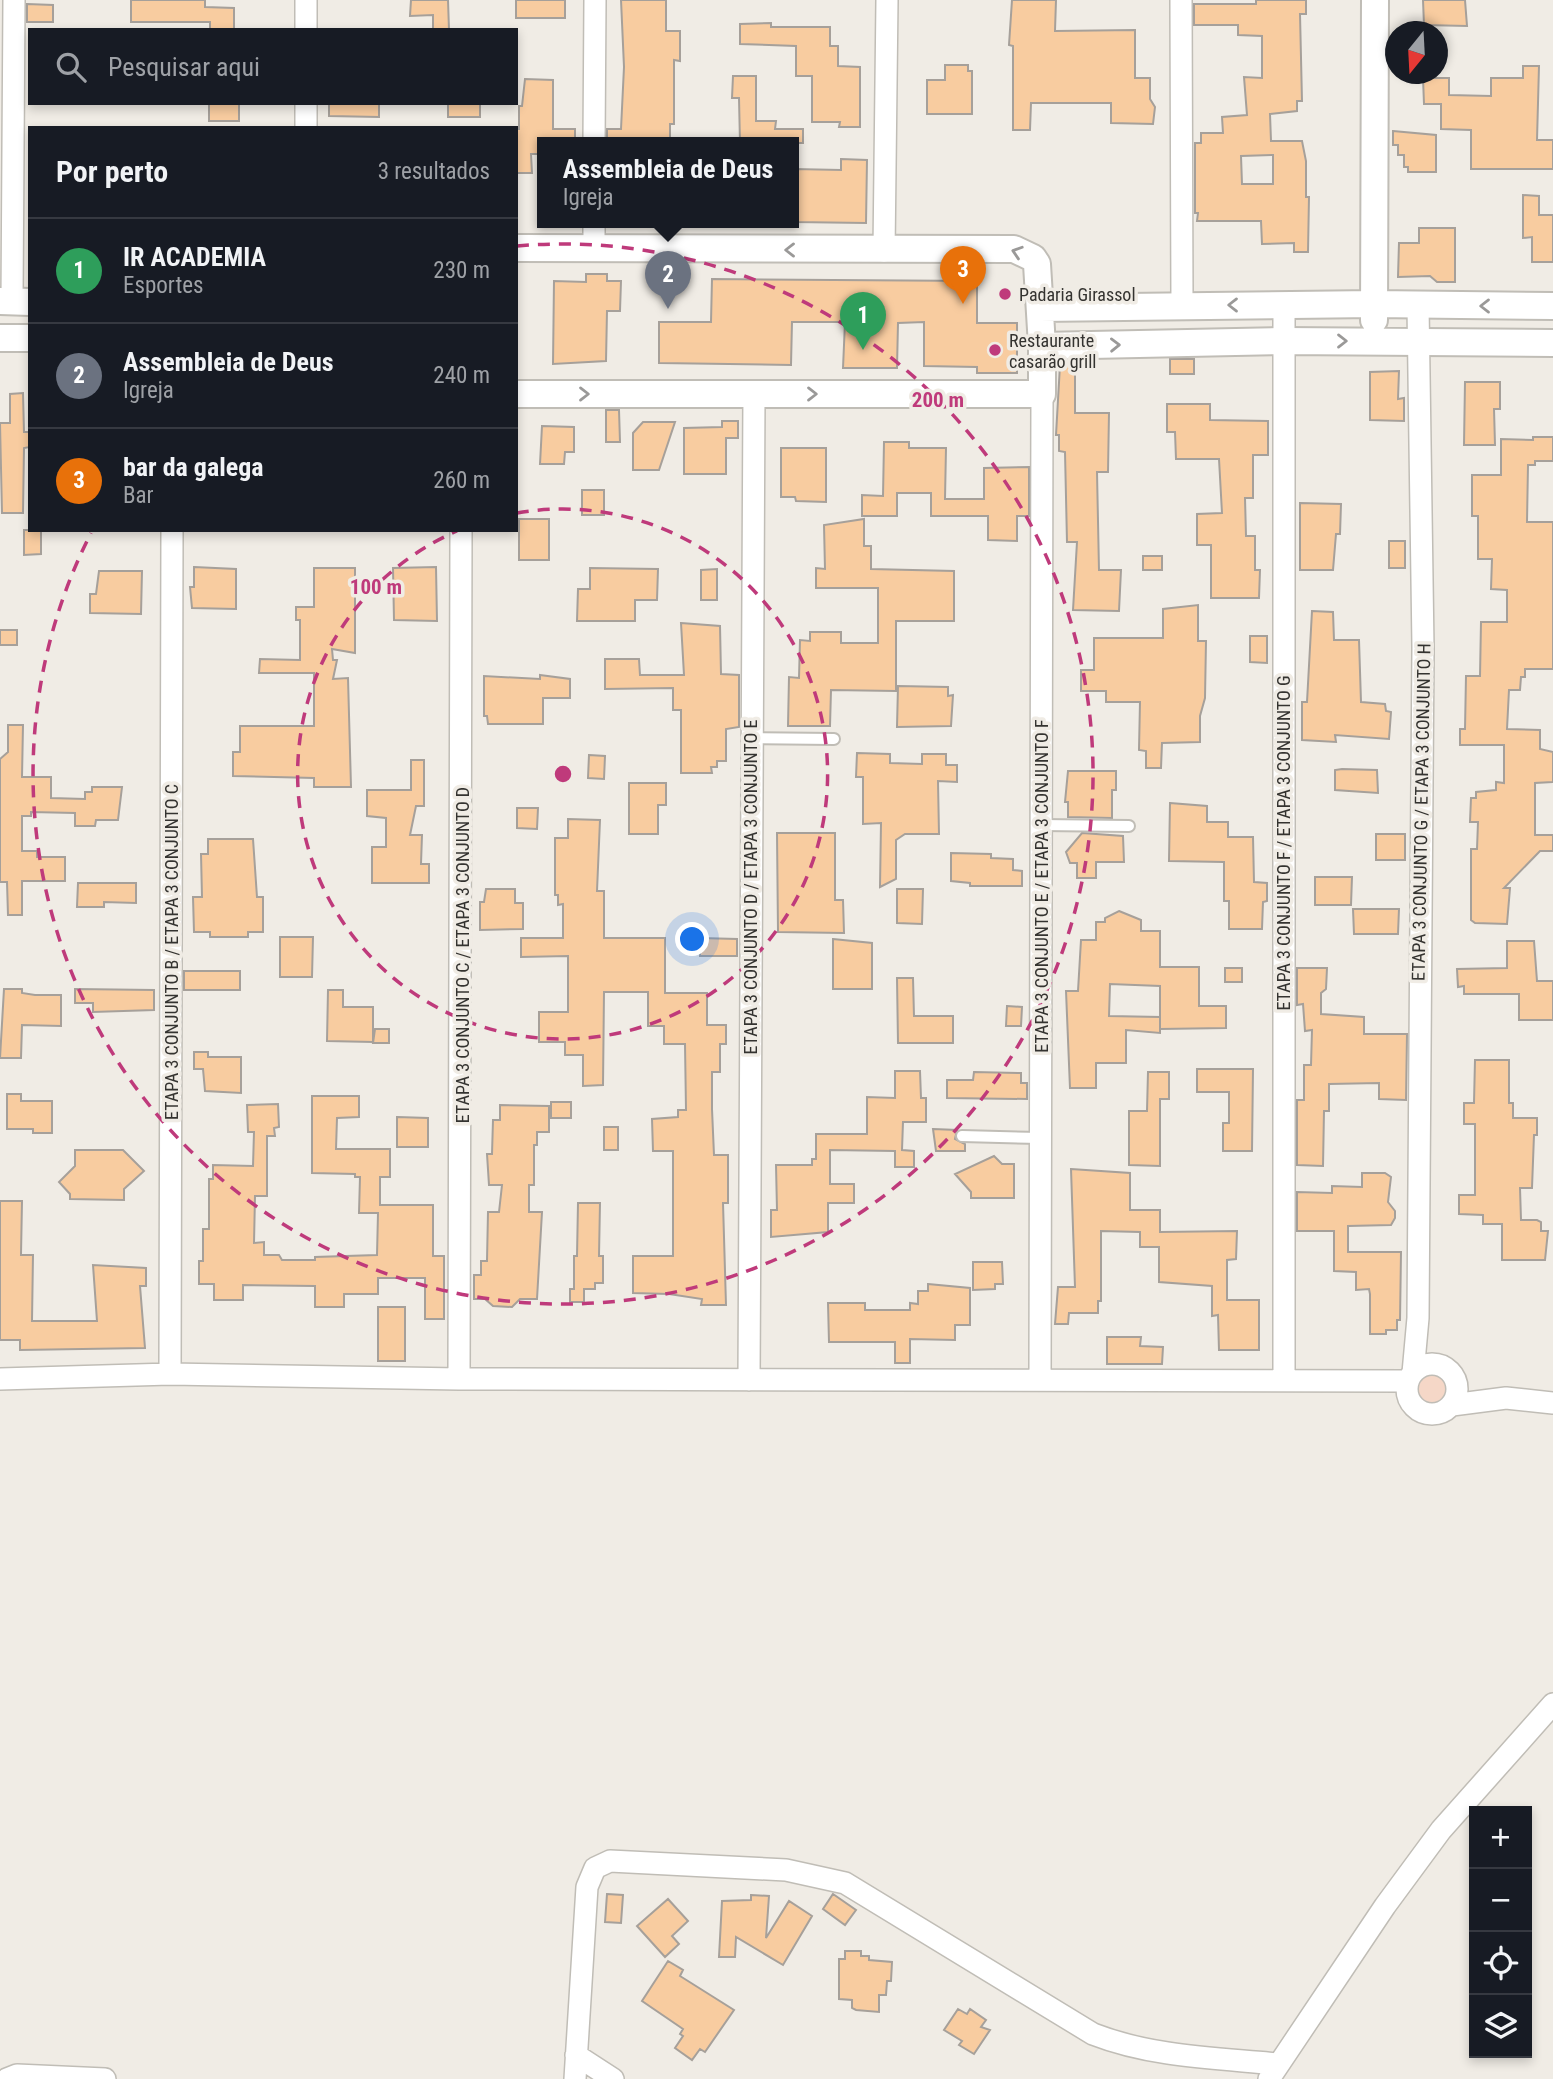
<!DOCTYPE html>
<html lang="pt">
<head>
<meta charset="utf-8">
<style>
	:root { --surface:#171b24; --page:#20242c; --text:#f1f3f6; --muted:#9ea1a6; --line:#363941; --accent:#bf3a7b }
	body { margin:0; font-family:"Roboto Condensed",sans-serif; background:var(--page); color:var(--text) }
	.controls { position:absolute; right:21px; bottom:21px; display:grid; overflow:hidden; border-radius:0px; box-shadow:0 4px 10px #0003 }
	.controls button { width:63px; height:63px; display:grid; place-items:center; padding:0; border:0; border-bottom:2px solid var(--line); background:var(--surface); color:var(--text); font:35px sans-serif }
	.compass { position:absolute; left:1385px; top:21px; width:63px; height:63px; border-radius:50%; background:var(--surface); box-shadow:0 4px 10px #0003; rotate:198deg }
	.you { position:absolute; left:693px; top:940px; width:24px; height:24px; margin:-18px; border:5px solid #fff; border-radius:50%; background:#1a73e8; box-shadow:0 0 0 10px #1a73e833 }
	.badge { display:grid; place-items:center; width:46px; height:46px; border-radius:50%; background:var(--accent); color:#fff; font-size:23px; font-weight:700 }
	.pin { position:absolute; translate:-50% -58px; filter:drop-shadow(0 2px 4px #0008) }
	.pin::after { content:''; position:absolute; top:37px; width:24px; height:21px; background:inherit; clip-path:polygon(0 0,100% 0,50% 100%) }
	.popup { position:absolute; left:537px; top:137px; width:262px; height:91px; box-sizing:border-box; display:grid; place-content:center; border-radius:0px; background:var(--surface); filter:drop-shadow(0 2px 5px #0005); font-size:23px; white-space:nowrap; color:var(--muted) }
	.popup b { font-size:26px; color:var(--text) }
	.popup::after { content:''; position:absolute; left:50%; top:100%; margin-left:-14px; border:14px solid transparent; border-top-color:var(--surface) }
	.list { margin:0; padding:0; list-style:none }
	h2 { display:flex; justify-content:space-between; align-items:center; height:91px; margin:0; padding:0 28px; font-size:30px }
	h2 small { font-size:23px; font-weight:400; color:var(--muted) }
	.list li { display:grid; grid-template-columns:46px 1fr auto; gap:21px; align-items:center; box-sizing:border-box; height:105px; padding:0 28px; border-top:2px solid var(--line) }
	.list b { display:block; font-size:26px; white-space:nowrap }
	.list p { margin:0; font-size:23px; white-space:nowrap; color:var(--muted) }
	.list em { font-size:23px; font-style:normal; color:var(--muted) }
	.icon { flex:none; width:38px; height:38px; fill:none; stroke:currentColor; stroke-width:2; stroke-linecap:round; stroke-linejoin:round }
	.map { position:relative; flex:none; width:1553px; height:2079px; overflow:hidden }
	.search { position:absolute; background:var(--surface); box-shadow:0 4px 10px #0003; left:28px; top:28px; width:490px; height:77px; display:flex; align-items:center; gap:18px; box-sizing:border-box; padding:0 24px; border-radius:0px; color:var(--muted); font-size:26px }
	.panel { position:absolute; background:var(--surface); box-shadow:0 4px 10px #0003; left:28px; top:126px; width:490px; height:406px; border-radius:0px }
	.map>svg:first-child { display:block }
	.green { fill:#f5d7c7 }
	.building { fill:#f8cca0; stroke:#a6a09a; stroke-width:2; fill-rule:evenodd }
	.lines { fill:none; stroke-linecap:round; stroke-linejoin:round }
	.service-casing { stroke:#c0bdb6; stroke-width:14 }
	.minor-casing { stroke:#c0bdb6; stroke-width:24 }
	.tertiary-casing { stroke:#c0bdb6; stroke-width:30 }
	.service { stroke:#fff; stroke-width:10 }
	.minor { stroke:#fff; stroke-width:21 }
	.tertiary { stroke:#fff; stroke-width:26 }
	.oneway { stroke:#9a9998 }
	.ring { fill:none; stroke:#bf3a7b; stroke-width:3.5; stroke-dasharray:12 9 }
	.poi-dot { fill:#bf3a7b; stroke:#f0ece5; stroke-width:2.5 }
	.labels { text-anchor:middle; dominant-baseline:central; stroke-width:7; stroke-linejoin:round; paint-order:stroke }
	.poi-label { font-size:18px; fill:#343330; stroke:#f0ece5; text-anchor:start }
	.street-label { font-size:18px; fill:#343330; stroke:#f0ece5 }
	.centre { fill:#bf3a7b; stroke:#f0ece5; stroke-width:3.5 }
	.ring-label { font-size:21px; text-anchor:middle; font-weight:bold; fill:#bf3a7b; stroke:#f0ece5; stroke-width:7; stroke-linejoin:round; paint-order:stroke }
</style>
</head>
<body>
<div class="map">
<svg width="1553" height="2079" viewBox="0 0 1553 2079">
	<rect width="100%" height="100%" fill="#f0ece5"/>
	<!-- green -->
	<path class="green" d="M1415 1390a20 20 0 1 1 40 0a20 20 0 1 1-40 0Z"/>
	<!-- building -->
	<path class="building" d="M131 0H205V7L234 8V30H210V22H131Z
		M411 0H448L449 30H433V15L410 16Z
		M516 0H565V18H516Z
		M621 0H666V31H680V61L674 60V124H670V143H607V129H621L624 67Z
		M1012 0H1056L1055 31 1135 30V78H1150V99L1155 107 1153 124 1111 123V103H1031L1030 130H1013V46L1009 45Z
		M1256 0H1306V14H1300L1302 101H1297V111L1270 114 1271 141H1302L1306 161V197H1309L1308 252H1294V243L1262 244 1261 221H1197L1198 213H1195V143H1201V133H1223L1222 117 1247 115 1244 77 1262 78V36L1238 35V25H1194V4H1256ZM1273 155V184H1242L1241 156Z
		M1423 0H1465L1467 26 1424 25Z
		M27 4 53 5V22H27Z
		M771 23V27H830V46H838V66L860 67V127H839L840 122H812V76H796V46L740 44V24Z
		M945 65H968V71H972V114H927V80H945Z
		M1523 66H1539L1537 140H1553V169H1471V130L1441 129V104H1424L1423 78H1449V95L1491 96V78H1523Z
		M733 76H756V121H776L775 129H803V143H740L739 98H732Z
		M525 79 553 80V129H575V143H542V154H531L532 173H516V129H519V106H522Z
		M209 103H239V121H209Z
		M329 103H379V117L329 116Z
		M448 103H480V117H448Z
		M1393 131 1436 135V172H1408V167H1404V155H1398V145H1393Z
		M841 159 867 160 866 223 794 222V169L841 170Z
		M1523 195 1539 196V215H1553V262H1532V237L1523 238Z
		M1419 228H1455V282H1437L1430 276 1398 277 1399 243H1419Z
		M586 274H607V281H621L620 311H607L606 361 553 364 554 281 586 282Z
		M712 279 977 281V323H1017V373H977V367L924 366V322L898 323 897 368H843L845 322H792L791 365 659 363V322H711Z
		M1170 359H1194V374H1170Z
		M1060 365H1075V413H1109L1108 472H1097L1099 570H1121L1119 611 1073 610 1077 542H1067L1065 452 1059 451V435H1056Z
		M1399 371 1398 399 1404 398V421L1370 420V372Z
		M1465 382H1500V409H1494L1495 445H1464Z
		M23 393 24 432H30V447L24 448 23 513H2L0 423H10V394Z
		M1167 404H1210V420L1268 421V455H1253V498H1245L1246 536H1255V570H1260L1259 598H1211V545H1197V514L1222 513 1219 459H1176L1175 432H1167Z
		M606 410H619L620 442H606Z
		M722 421H738V438H726V474H684V428L722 427Z
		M643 422H675L659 470H633V433Z
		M542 426 574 427V452H565L564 464H540Z
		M1533 437H1553V461H1535V465H1528L1527 522H1553V669H1525V677H1521L1520 690H1509L1507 729 1540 730V749L1553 752V782L1535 783V835H1553V851H1540L1504 888H1510L1507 924 1475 923 1471 920V849H1477L1478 822H1470L1471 798H1476V792L1496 790V782L1504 783V745H1460V729H1465L1466 676H1480L1481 622H1507V590L1491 589 1492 559H1478V516H1472V475H1501V439L1533 440Z
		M884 442H909V448H946L945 499H984V468L1029 467V516H1017V541L988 540V516H931V493H897V516H862V495L883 496Z
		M781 448H826V502L796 501 795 497H781Z
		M582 490H604V515H582Z
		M1300 503 1341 504 1340 534H1336L1333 570H1300Z
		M519 519H549V560H519Z
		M864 519V546H871V569L954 571V621H896V691L831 690 830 726H788L789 677 799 678 800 640 810 641V632H841V643H878V588H816V568L825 569 824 525Z
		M24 530H41V554L24 555Z
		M1389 541H1405V568H1389Z
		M1143 556H1162V570H1143Z
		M194 567 236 569V609L192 608 190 587H194Z
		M436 567 437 621 394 620 393 568Z
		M314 568H355V653L332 649 333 660H337L333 679 348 678 351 787H314V778L233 776V752H240V726H314V673H259L260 659 300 660V620H296V607H314Z
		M590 568 658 569 657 600H635V621H577L578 589H590Z
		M717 569V600H701V570Z
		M99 571H142L141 614 90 613V594H96Z
		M1198 605V641H1206L1205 698 1200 716V742L1162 743 1161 768H1146V751L1139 750 1140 702H1106V691H1081V670H1094V638H1163V609Z
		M1312 611 1333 612 1334 640H1359L1361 702 1385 704 1386 711 1391 712 1389 739 1335 735 1336 742 1302 740V702H1307Z
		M681 623 720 626 721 674 739 675V727L726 729V761H717V767H711L712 773H681V710H673V688L605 689V659H639L640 675H684Z
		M0 630H17V645H0Z
		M1250 636H1267V663L1250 662Z
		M540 675 570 679V698H543V724H488L487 716H484V676L540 679Z
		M898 686 948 687V696L953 695 951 726 897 727Z
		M8 725H23L22 777H51V798L85 799V792H92V787H122L118 820H96L95 826H75V813L31 812V816H22V851H37V857H65V881H22V915H8L7 882H0V759L8 752Z
		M857 753 890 754V763L922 764V754H946V765H957V782L938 781 939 834H905L896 840V879L880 887 881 823 863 824V777H856Z
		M589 755 605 756 604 779 588 778Z
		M411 760H424V806H416L410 835H422L421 864H429V883H372V847H386V818L367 816V790H411Z
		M1342 769 1377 770 1378 793 1335 790V770Z
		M1068 771H1116V790H1112V818L1068 817V802H1065Z
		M629 783H666V805H658V834H629Z
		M1170 803 1207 806V822H1228V837H1253L1254 882 1267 883V901L1263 902 1262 929H1229V901H1224V862L1169 861Z
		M517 808H538L537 829 517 828Z
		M568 819 600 820 597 891H604V938H665V993H707V1025H726V1044H720V1072H712V1109L714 1155H728V1203H723L726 1305H701L702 1299 669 1294 633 1293V1256H673V1151H653L652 1119 678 1117V1110H686L685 1044H664V1026H648V992H604L603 1085 583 1086V1055H565V1042H539V1012H568V956L521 957V938H563V904L558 905V895H555V838H568Z
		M777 833H835V900H843L844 933 778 932Z
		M1082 833 1123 836 1124 862H1096V878H1077V863H1070L1066 852Z
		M1376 834H1405V860H1376Z
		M208 839H253L257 897H263V932H248V937H210V932H194L193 897H202L201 854H208Z
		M951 853 991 854V858L1013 859V870L1022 871V886H970V883L951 881Z
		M1315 877H1352L1351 905H1315Z
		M78 883H136V903L104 902V907H77Z
		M486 889H515V903H523V929L480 930V902H484Z
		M897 889H923L922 924 897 923Z
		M1353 909H1399L1398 934H1354Z
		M1119 911 1141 920V931H1160V967H1199V1006H1226V1028L1160 1029V986L1110 984 1109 1016 1160 1017V1033L1126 1030V1063H1096V1088H1070L1066 991H1078L1081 940H1096V922H1105V918Z
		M280 937H313L312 977H280Z
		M700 938 737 939V956H700Z
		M833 939 872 943V989H833Z
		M1507 941H1534L1537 981H1553V1020H1519V994H1464V986L1458 987 1457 969 1507 968Z
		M1225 968H1242V982H1225Z
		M1297 968H1327L1326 989 1321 993V1014L1364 1017V1034H1407L1406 1100 1379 1099V1083L1329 1084V1111H1324L1323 1166 1297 1165V1100H1304V1065H1311L1312 1030 1305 1031 1303 1004 1297 1005Z
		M184 971H240V990H184Z
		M897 978H913L914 1016H953V1043H898Z
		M4 989H22V993L35 995H61V1026L22 1025 21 1058H0Z
		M75 989 154 990V1010L93 1012V1003H75Z
		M328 990H343V1007H373V1042L327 1041Z
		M1007 1006 1022 1007 1021 1026H1006Z
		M375 1029H389V1043H373Z
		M194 1052H208V1057H241V1093L205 1091 203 1069H194Z
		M1475 1060H1509V1103H1513V1118H1537V1135H1534L1532 1188H1520L1521 1220H1537L1541 1222V1231H1548L1545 1260H1502V1224H1483V1215L1459 1214V1195H1475V1124H1464V1103H1474Z
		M1197 1069H1253L1252 1151H1223V1123H1229V1092H1197Z
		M895 1071H920L921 1098H926V1122H903L902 1150 914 1151V1167H895V1151L830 1150V1184H854V1203H828V1232L771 1237V1210H777L776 1165H812V1159H816V1134H867V1097L895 1098Z
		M974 1072 1021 1073V1083H1027V1099L947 1098V1080H973Z
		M1148 1072H1169V1099H1160V1166L1129 1165V1111H1147Z
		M7 1094H21V1101H52V1133H33V1129H7Z
		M312 1096H359V1117L337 1118 336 1149H390V1177H380V1205H433V1256H444V1319H425V1278H378V1294H344V1307H315V1286L243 1285V1300H214V1284H199V1261H203V1229H209V1179H213V1165L253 1166 254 1132H248L247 1105 278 1104 279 1127 274 1128 275 1136H267V1196H255L254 1243 264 1242V1255H279L282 1260H315V1257L377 1255 378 1213H359L360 1177H355V1174L312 1173Z
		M551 1102H571V1118H551Z
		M500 1105 549 1106V1132H537V1145H534V1185H529V1212H542L537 1299H520L512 1307 493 1306 485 1299H474V1275H481V1261H487L488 1212H499L502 1185H489L487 1154H492L493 1120H500Z
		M397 1117 428 1118V1147H397Z
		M604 1127H618V1150H604Z
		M933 1129 957 1130 955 1139 965 1144V1151H936Z
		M75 1150H123L144 1171 124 1189V1200L70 1199V1194L59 1182 75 1166Z
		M994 1156 1002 1164H1014V1198H971V1192L955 1174Z
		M1071 1169 1130 1173V1210H1160V1232L1237 1231 1236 1259 1227 1260V1300H1259V1350H1219L1218 1315 1212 1316V1286L1159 1282V1247H1140V1232L1101 1231V1301H1098V1313H1069L1068 1324H1055L1058 1287H1075Z
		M1362 1173H1385L1391 1177 1388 1202 1395 1211V1218L1391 1225 1348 1226V1252H1401L1400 1320H1397V1330H1386V1334H1370V1294L1369 1289 1356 1290V1272L1334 1271V1231H1297V1192L1332 1193V1186L1362 1187Z
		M0 1201H22L21 1255H33L32 1321H97L93 1265 146 1268V1286H140L145 1348 20 1350V1340H0Z
		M578 1203H600L599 1256H603V1283H595V1289H584V1302H570V1289H574V1256H577Z
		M973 1262H1002L1003 1284H995V1289L973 1290Z
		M928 1284 970 1288V1325H955V1340L910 1339V1363H895V1342H829L828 1303H865V1310H910V1303L918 1304V1291H928Z
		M378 1307H405V1361H378Z
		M1107 1337H1141L1140 1346 1163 1347 1162 1364H1107Z
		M607 1894 623 1895 621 1923 605 1922Z
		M833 1894 856 1910 845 1925 823 1909Z
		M751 1895 769 1896 766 1938 789 1901 812 1916 783 1965 736 1937 735 1957H719L722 1901 751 1900Z
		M668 1899 688 1921 672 1936 679 1944 665 1957 637 1926Z
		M845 1951H861V1956H869V1960L892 1962 891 1981H887L886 1995H879V2012L856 2010 852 2008V2000L839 1999V1959H845Z
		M668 1961 683 1970 680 1976 734 2010 705 2052 700 2049 692 2060 675 2048 683 2036 680 2034 683 2029 642 2001Z
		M958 2009 967 2014 970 2009 986 2020 981 2027 990 2030 974 2054 959 2045 962 2041 944 2030Z"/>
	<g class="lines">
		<defs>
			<path id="service" d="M751 738 834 739
				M1041 825 1129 826
				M962 1136 1040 1138"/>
			<path id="minor" d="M1181 0 1182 306
				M306 30V0
				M306 128V103
				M594 143 595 0
				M594 249V223
				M884 251 887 0
				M12 301 14 0
				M1407 1389a25 25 0 1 1 50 0a25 25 0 1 1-50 0Z
				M1413 1373 1418 1318 1423 648 1418 306
				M170 1374 172 530
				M1040 1378 1042 394
				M0 1379 170 1374 459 1379 1408 1381
				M459 1379 461 530
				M749 1380 754 394
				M1284 1381V305
				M1452 1405 1506 1398 1553 1403
				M576 2055 613 2079
				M7 2079 17 2075 105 2079
				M575 2079 587 1887 595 1868 610 1861 786 1870 845 1883 1093 2034C1152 2057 1216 2058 1278 2064
				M1269 2079 1385 1906 1441 1830 1553 1704"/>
			<path id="tertiary" d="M516 248 1014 249 1033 258 1037 264 1042 346
				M0 301 30 302
				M1040 308 1374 304 1553 306
				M1374 320 1375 0
				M0 338H30
				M516 394H1042V346L1283 341 1553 343"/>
		</defs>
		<!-- service casing -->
		<use href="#service" class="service-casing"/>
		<!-- minor casing -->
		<use href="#minor" class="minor-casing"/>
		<!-- tertiary casing -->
		<use href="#tertiary" class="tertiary-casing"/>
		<!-- service -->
		<use href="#service" class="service"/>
		<!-- minor -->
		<use href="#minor" class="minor"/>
		<!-- tertiary -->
		<use href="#tertiary" class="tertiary"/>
	</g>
	<!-- one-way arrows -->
	<defs><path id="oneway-chevron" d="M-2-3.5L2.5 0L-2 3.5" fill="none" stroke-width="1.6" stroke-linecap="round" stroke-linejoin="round" transform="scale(1.75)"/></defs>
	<g class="oneway">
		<use href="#oneway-chevron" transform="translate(790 250) rotate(-180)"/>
		<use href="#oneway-chevron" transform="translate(1017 252) rotate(-162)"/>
		<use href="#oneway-chevron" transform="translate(1233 305) rotate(180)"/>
		<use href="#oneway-chevron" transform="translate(1485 306) rotate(180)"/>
		<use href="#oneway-chevron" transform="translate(1342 341)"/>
		<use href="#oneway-chevron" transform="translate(1115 345) rotate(-1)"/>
		<use href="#oneway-chevron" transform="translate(584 394)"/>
		<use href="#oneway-chevron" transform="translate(812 394)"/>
	</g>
	<!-- distance rings -->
	<g class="ring">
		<path d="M517 513A265 265 0 1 1 457 531"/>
		<path d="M517 246A530 530 0 1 1 91 533"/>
	</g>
	<!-- markers -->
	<g class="poi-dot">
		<circle cx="1005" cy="294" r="7"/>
		<circle cx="995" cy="350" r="7"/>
	</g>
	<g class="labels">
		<!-- poi labels -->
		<g class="poi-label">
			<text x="1019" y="294">Padaria Girassol</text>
			<text x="1009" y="340">Restaurante<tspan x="1009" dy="21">casarão grill</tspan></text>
		</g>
		<!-- street labels -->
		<g class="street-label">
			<text transform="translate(1421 812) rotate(-89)">ETAPA 3 CONJUNTO G / ETAPA 3 CONJUNTO H</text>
			<text transform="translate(1283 843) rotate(-90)">ETAPA 3 CONJUNTO F / ETAPA 3 CONJUNTO G</text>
			<text transform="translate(1041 886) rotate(-90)">ETAPA 3 CONJUNTO E / ETAPA 3 CONJUNTO F</text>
			<text transform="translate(750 887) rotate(-90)">ETAPA 3 CONJUNTO D / ETAPA 3 CONJUNTO E</text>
			<text transform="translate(171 952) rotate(-90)">ETAPA 3 CONJUNTO B / ETAPA 3 CONJUNTO C</text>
			<text transform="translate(462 955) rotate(-90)">ETAPA 3 CONJUNTO C / ETAPA 3 CONJUNTO D</text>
		</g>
	</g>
	<circle cx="563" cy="774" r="10" class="centre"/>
	<g class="ring-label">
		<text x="938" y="407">200 m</text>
		<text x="376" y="594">100 m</text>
	</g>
</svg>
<div class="controls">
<button>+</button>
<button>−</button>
<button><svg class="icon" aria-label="locate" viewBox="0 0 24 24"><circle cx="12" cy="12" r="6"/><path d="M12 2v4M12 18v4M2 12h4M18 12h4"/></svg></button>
<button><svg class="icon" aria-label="layers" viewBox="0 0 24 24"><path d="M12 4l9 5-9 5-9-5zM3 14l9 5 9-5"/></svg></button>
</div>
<svg class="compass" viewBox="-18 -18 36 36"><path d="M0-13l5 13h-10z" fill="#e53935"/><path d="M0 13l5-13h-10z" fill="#9ea1a6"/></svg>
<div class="you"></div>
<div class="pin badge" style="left:863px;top:350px;background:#2e9e5b">1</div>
<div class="pin badge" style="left:668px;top:309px;background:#6b7280">2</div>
<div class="popup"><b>Assembleia de Deus</b>Igreja</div>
<div class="pin badge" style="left:963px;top:304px;background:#e8710a">3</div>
<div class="search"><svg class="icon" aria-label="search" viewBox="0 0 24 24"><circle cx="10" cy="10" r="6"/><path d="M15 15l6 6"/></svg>Pesquisar aqui</div>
<section class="panel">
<h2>Por perto<small>3 resultados</small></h2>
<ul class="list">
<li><span class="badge" style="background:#2e9e5b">1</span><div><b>IR ACADEMIA</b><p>Esportes</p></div><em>230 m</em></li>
<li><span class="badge" style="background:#6b7280">2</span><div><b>Assembleia de Deus</b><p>Igreja</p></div><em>240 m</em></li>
<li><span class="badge" style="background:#e8710a">3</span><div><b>bar da galega</b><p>Bar</p></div><em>260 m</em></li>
</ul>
</section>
</div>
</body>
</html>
